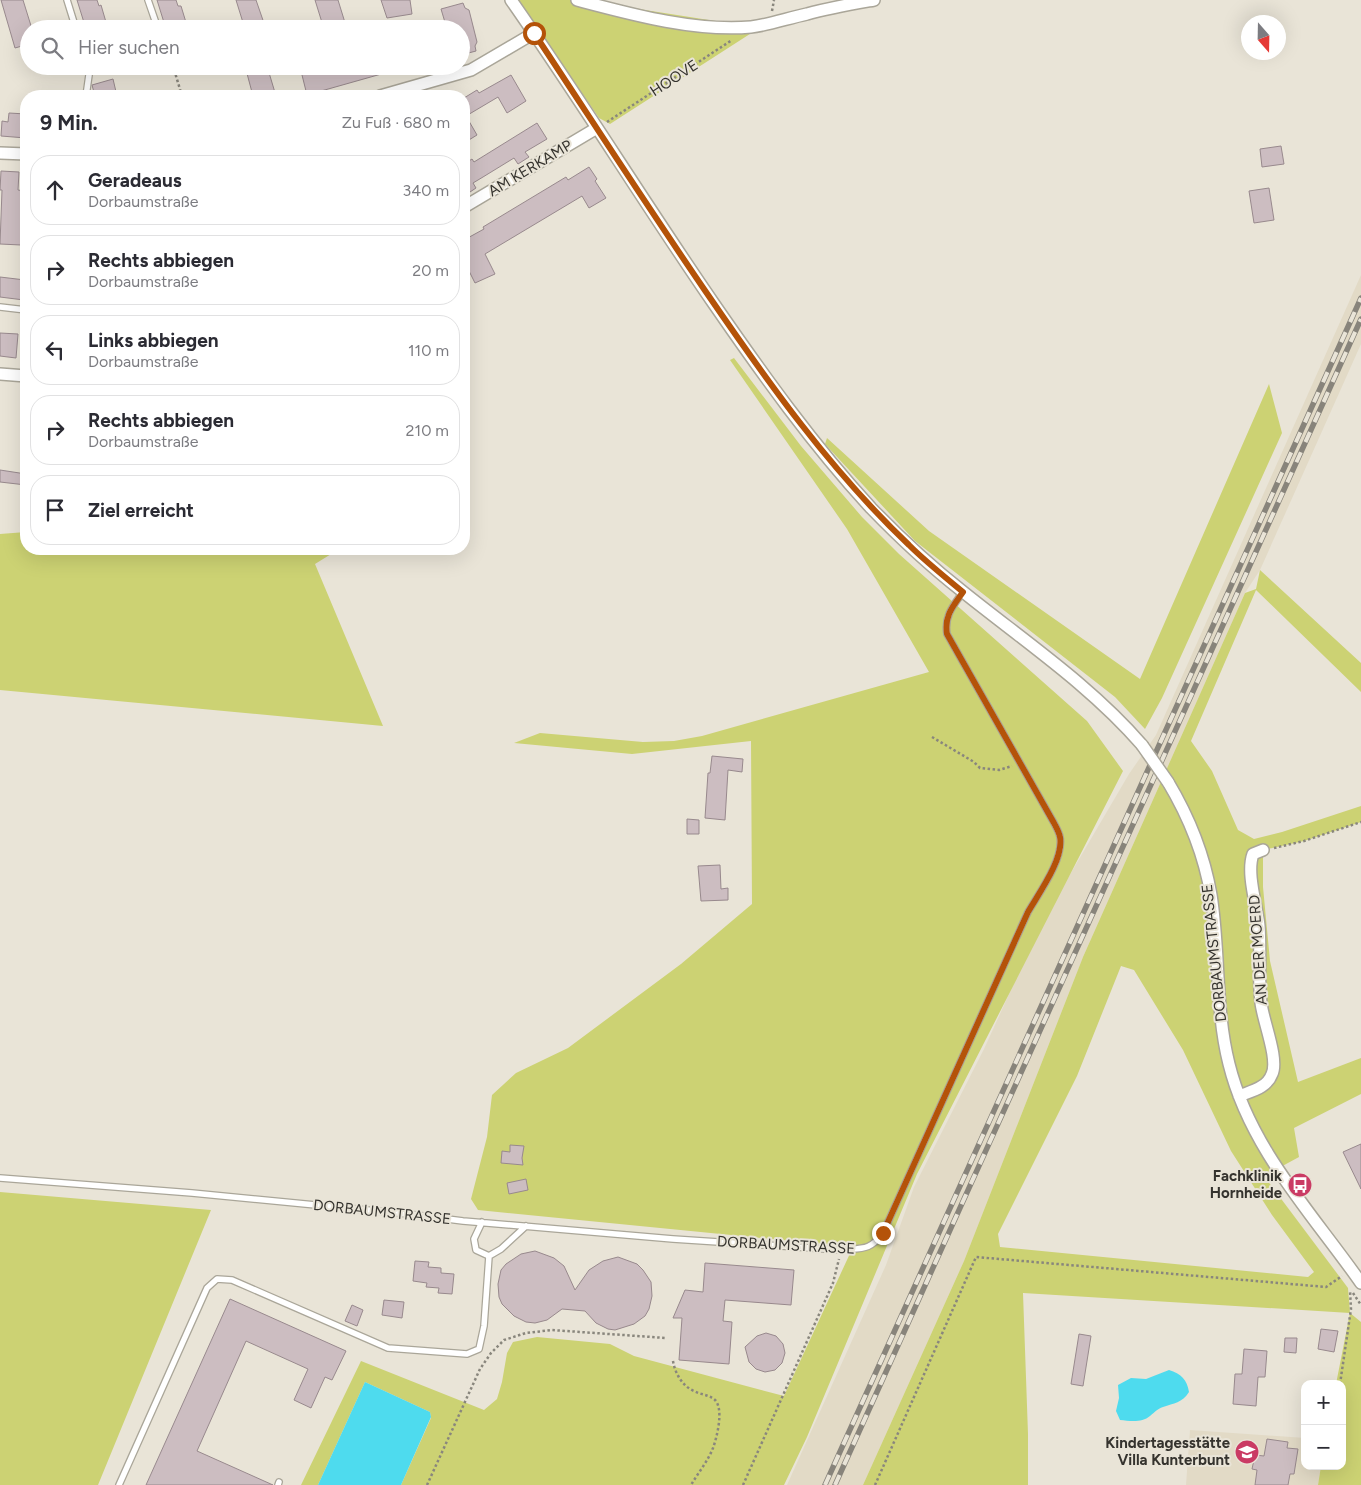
<!DOCTYPE html>
<html lang="de">
<head>
<meta charset="utf-8">
<style>
	:root { --surface:#fff; --page:#f7f7f7; --text:#2b2b33; --muted:#7c7c81; --line:#e1e1e2 }
	body { margin:0; font-family:Figtree,sans-serif; background:var(--page); color:var(--text) }
	.controls { position:absolute; right:15px; bottom:15px; display:grid; overflow:hidden; border-radius:10px; box-shadow:0 5px 20px #0002 }
	.controls button { width:45px; height:45px; display:grid; place-items:center; padding:0; border:0; border-bottom:1px solid var(--line); background:var(--surface); color:var(--text); font:25px sans-serif }
	.compass { position:absolute; left:1241px; top:15px; width:45px; height:45px; border-radius:50%; background:var(--surface); box-shadow:0 5px 20px #0002; rotate:160deg }
	.stop { position:absolute; width:15px; height:15px; margin:-11px; border:4px solid #b45309; border-radius:50%; background:#fff }
	.stop.end { background:#b45309; border-color:#fff; box-shadow:0 1px 5px #0008 }
	.list { margin:0; padding:0; list-style:none }
	h2 { display:flex; justify-content:space-between; align-items:center; height:65px; margin:0; padding:0 20px; font-size:21px }
	h2 small { font-size:16px; font-weight:400; color:var(--muted) }
	.list li { display:grid; grid-template-columns:32px 1fr auto; gap:15px; align-items:center; box-sizing:border-box; height:70px; margin:0 10px 10px; padding:0 10px; border:1px solid var(--line); border-radius:20px }
	.list b { display:block; font-size:19px; white-space:nowrap }
	.list p { margin:0; font-size:16px; white-space:nowrap; color:var(--muted) }
	.list em { font-size:16px; font-style:normal; color:var(--muted) }
	.icon { flex:none; width:28px; height:28px; fill:none; stroke:currentColor; stroke-width:2; stroke-linecap:round; stroke-linejoin:round }
	.map { position:relative; flex:none; width:1361px; height:1485px; overflow:hidden }
	.search { position:absolute; background:var(--surface); box-shadow:0 5px 20px #0002; left:20px; top:20px; width:450px; height:55px; display:flex; align-items:center; gap:12px; box-sizing:border-box; padding:0 18px; border-radius:28px; color:var(--muted); font-size:19px }
	.panel { position:absolute; background:var(--surface); box-shadow:0 5px 20px #0002; left:20px; top:90px; width:450px; height:465px; border-radius:20px }
	.map>svg:first-child { display:block }
	.built { fill:#e2dac6 }
	.green { fill:#ccd273; fill-rule:evenodd }
	.water { fill:#4edbee }
	.building { fill:#ccbdc1; stroke:#98898d }
	.lines { fill:none; stroke-linecap:round; stroke-linejoin:round }
	.service-casing { stroke:#aaa699; stroke-width:8 }
	.minor-casing { stroke:#aaa699; stroke-width:14 }
	.path { stroke:#89867d; stroke-width:2.5; stroke-dasharray:2.5 2.5; stroke-linecap:butt }
	.service { stroke:#fff; stroke-width:5.5 }
	.minor { stroke:#fff; stroke-width:11 }
	.rail-casing { stroke:#88847b; stroke-width:5.5 }
	.rail { stroke:#e9e4d7; stroke-width:4; stroke-dasharray:11; stroke-linecap:butt }
	.minor-bridge-casing { stroke:#aaa699; stroke-width:14; stroke-linecap:butt }
	.minor-bridge { stroke:#fff; stroke-width:11 }
	.route { stroke:#b45309; stroke-width:6 }
	.labels { text-anchor:middle; dominant-baseline:central; stroke-width:4; stroke-linejoin:round; paint-order:stroke }
	.street-label { font-size:15px; fill:#35332e; stroke:#e9e4d7 }
	.poi-label { font-size:15px; font-weight:bold; fill:#35332e; stroke:#e9e4d7; text-anchor:end }
</style>
</head>
<body>
<div class="map">
<svg width="1361" height="1485" viewBox="0 0 1361 1485">
	<rect width="100%" height="100%" fill="#e9e4d7"/>
	<!-- built -->
	<path class="built" d="M1361 275V344L1260 570 1245 593 1083 957 964 1261 863 1485H787L886 1265 914 1187 984 1049 1041 924 1129 774 1156 735Z
		M1190 1430 1305 1438V1466H1321L1318 1485H1186Z"/>
	<!-- green -->
	<path class="green" d="M518 0H594L645 10 728 23 753 32 610 124 599 118Z
		M734 358 801 446 862 517 899 554 1087 721 1123 771 917 1174 807 1437 784 1485H401L431 1418 430 1412 365 1382 318 1485H301L361 1361 484 1410 497 1399 502 1382 507 1353 513 1342 537 1337 610 1344 634 1356 784 1396 853 1247 478 1210 471 1199 487 1137 492 1095 516 1073 568 1048 681 964 752 904 751 741 632 754 514 743 540 733 643 742 674 741 702 736 929 672 847 529 730 360Z
		M1269 384 1282 433 1162 698 1145 729 1115 697 915 541 825 444 827 438 929 531 1140 679Z
		M26 532V549H335L336 551 315 564 383 726 0 690V534Z
		M1260 570 1361 663V692L1256 590 1191 741 1212 771 1238 830 1254 839 1282 832 1361 806V822L1304 841 1263 850V887L1270 961 1298 1082 1361 1058V1094L1294 1128 1299 1157 1264 1176 1348 1288 1350 1313 1361 1322V1485H1318L1321 1466H1342V1384H1336L1350 1313 1023 1293 1028 1434V1485H863L964 1261 1083 957 1245 593 1256 589ZM1121 966 1134 970 1183 1050 1231 1151 1272 1215 1314 1272 1308 1277 1000 1247 998 1234 1077 1076Z
		M0 1192 211 1210 98 1485H0Z"/>
	<!-- water -->
	<path class="water" d="M1169 1370C1181 1374 1187 1379 1189 1392 1182 1403 1174 1403 1163 1407 1157 1409 1155 1412 1150 1416 1142 1423 1130 1421 1120 1420L1116 1411 1119 1398 1118 1385 1131 1378 1146 1379Z
		M365 1382 430 1412 431 1417 401 1485H318Z"/>
	<!-- building -->
	<path class="building" d="M1 0H23L32 29H29V44L15 48Z
		M77 0H97L99 6 101 5 108 29H86Z
		M157 0H176L178 6H181L188 29H166Z
		M236 0H256L266 29H245Z
		M315 0H338L346 26 324 29Z
		M381 0H410L412 14 387 18Z
		M463 3 465 8 469 10 477 42 475 46 476 51 461 55V29H447L441 9Z
		M245 66H267L276 96H253Z
		M319 66H399V69L307 95 301 71Z
		M511 75 526 101 507 113 498 97 466 116 477 135 464 143V98L477 90 479 93Z
		M113 79 117 96H95L92 85Z
		M9 113 26 114V138L1 136 2 121 8 122Z
		M537 123 547 139 525 152 529 157 518 164 514 158 483 177 473 183 476 188 467 194 464 188V164L472 159 474 162Z
		M1281 146 1284 164 1262 167 1260 149Z
		M589 167 597 179 595 181 606 198 589 208 582 196 485 254 495 274 475 283 464 261V240L484 229 483 227 566 177 568 180Z
		M1 171 19 172 18 190 24 191 21 245 0 244 2 190H0Z
		M1269 188 1274 220 1254 223 1249 191Z
		M0 277 25 280 24 300 0 297Z
		M0 333 18 334 16 358 0 356Z
		M0 470 26 474V485L0 482Z
		M712 756 743 759 742 772 728 770 725 820 705 818 708 773H710Z
		M687 819 699 820V834H687Z
		M720 865 721 889 728 888V900L701 901 698 866Z
		M1361 1144V1189L1343 1152Z
		M510 1145 524 1146 522 1158 523 1165 501 1163 502 1151 510 1152Z
		M526 1179 528 1190 509 1194 507 1183Z
		M535 1251 554 1258 564 1266 575 1290 589 1270 603 1261 618 1257 637 1264 643 1270 651 1282 652 1296 649 1309 645 1316 634 1324 615 1330 608 1329 596 1323 585 1311 562 1309 547 1320 535 1323 526 1322 514 1316 502 1304 499 1297 498 1284 501 1270 506 1264 521 1254Z
		M415 1261 429 1262 428 1267 441 1268V1273L454 1274 452 1294 438 1293 439 1288 426 1287 427 1283 413 1281Z
		M705 1263 794 1270 791 1305 725 1300 723 1321 732 1322 729 1364 679 1360 682 1318H673L685 1290 703 1292Z
		M230 1299 346 1351 332 1380 325 1377 311 1408 294 1400 308 1369 246 1341 197 1451 273 1485H146Z
		M384 1300 404 1302 402 1318 382 1315Z
		M352 1305 363 1310 357 1326 345 1321Z
		M1321 1329 1338 1331 1334 1352 1318 1349Z
		M766 1333 776 1336 783 1344 785 1353 782 1363 775 1370 765 1372 756 1369 749 1362 745 1347 757 1336Z
		M1079 1334 1091 1336 1083 1386 1071 1384Z
		M1285 1338H1297L1296 1353 1284 1352Z
		M1244 1349 1267 1351 1265 1377H1258L1256 1406 1233 1404 1235 1374H1242Z
		M1267 1439 1288 1442 1287 1448 1298 1449 1294 1474H1290L1288 1485H1255L1257 1470 1252 1469 1255 1455 1264 1456Z"/>
	<g class="lines">
		<defs>
			<path id="service" d="M67 0 76 29
				M148 0 158 29
				M86 96 89 75 88 66
				M0 307 26 310
				M0 1178 192 1193 408 1214 463 1221 673 1239 841 1250C862 1248 870 1251 883 1233L1028 912C1039 893 1064 859 1060 837 1059 832 1056 827 1054 823L947 634C944 616 953 606 963 592
				M482 1222 474 1239 476 1250 489 1256 501 1249 526 1226
				M119 1485 207 1288 217 1279 232 1280 388 1348 467 1354 479 1349 484 1326 489 1256
				M278 1485 279 1482"/>
			<path id="minor" d="M511 0C581 100 645 204 714 304 763 375 813 445 871 508 900 538 930 566 962 591 1024 641 1090 685 1142 745
				M577 0C630 14 695 32 751 27 769 25 788 18 807 14 829 8 852 4 874 0
				M380 96 471 70 534 33
				M0 153 26 154
				M464 207 597 128
				M0 374 26 376
				M1168 782C1189 817 1204 854 1211 895 1220 951 1215 1009 1229 1064 1250 1149 1312 1213 1361 1283
				M1239 1096C1251 1091 1267 1088 1272 1074 1279 1059 1263 1021 1261 1003 1258 978 1261 952 1259 926 1257 906 1246 873 1253 854L1263 850"/>
		</defs>
		<!-- service casing -->
		<use href="#service" class="service-casing"/>
		<!-- minor casing -->
		<use href="#minor" class="minor-casing"/>
		<!-- path -->
		<path class="path" d="M772 11 774 0
			M171 66 176 76 182 96
			M607 122 732 40
			M932 737 974 762 980 768 999 770 1012 766
			M1274 848 1304 841 1361 822
			M1353 1293 1361 1305
			M673 1361C675 1373 682 1386 694 1391 701 1395 708 1394 715 1400 724 1409 717 1437 713 1448 708 1461 698 1473 691 1485
			M1340 1384 1351 1309 1350 1290
			M427 1485 480 1369 491 1353 504 1340 526 1333 552 1330 666 1338
			M743 1485 833 1283 839 1259
			M875 1485 976 1257 1326 1287 1342 1276"/>
		<!-- service -->
		<use href="#service" class="service"/>
		<!-- minor -->
		<use href="#minor" class="minor"/>
		<defs>
			<path id="rail" d="M825 1485 1361 298
				M835 1485 1361 319"/>
		</defs>
		<!-- rail casing -->
		<use href="#rail" class="rail-casing"/>
		<!-- rail -->
		<use href="#rail" class="rail"/>
		<defs>
			<path id="minor-bridge" d="M1142 745 1168 782"/>
		</defs>
		<!-- minor-bridge casing -->
		<use href="#minor-bridge" class="minor-bridge-casing"/>
		<!-- minor-bridge -->
		<use href="#minor-bridge" class="minor-bridge"/>
	</g>
	<g class="lines">
		<!-- route -->
		<path class="route" d="M534 33C591 119 647 206 706 292 767 381 830 470 909 545 926 562 945 577 963 592 953 606 944 616 947 634L1054 823C1056 827 1059 832 1060 837 1064 859 1039 893 1028 912L883 1233"/>
	</g>
	<!-- icons -->
	<defs>
		<symbol id="bus-disc" viewBox="-11 -11 22 22"><circle r="9.5" fill="#ca3b64" stroke="#e9e4d7"/><path d="M-5-6H5V4H4V6H2V4H-2V6H-4V4H-5ZM-3.5-4V0h7V-4ZM-3.5 1.2v1.5H-2V1.2ZM2 1.2v1.5H3.5V1.2Z" fill="#fff"/></symbol>
		<symbol id="school-disc" viewBox="-11 -11 22 22"><circle r="9.5" fill="#ca3b64" stroke="#e9e4d7"/><path d="M0-5L7-2L0 1L-7-2ZM-4 1L0 2.5L4 1V4Q0 6-4 4Z" fill="#fff"/></symbol>
	</defs>
	<g fill-rule="evenodd">
		<use href="#bus-disc" x="1286" y="1171" width="28" height="28"/>
		<use href="#school-disc" x="1233" y="1438" width="28" height="28"/>
	</g>
	<g class="labels">
		<!-- street labels -->
		<g class="street-label">
			<text transform="translate(674 78) rotate(-33)">HOOVE</text>
			<text transform="translate(530 168) rotate(-31)">AM KERKAMP</text>
			<text transform="translate(1258 950) rotate(-94)">AN DER MOERD</text>
			<text transform="translate(1214 953) rotate(-96)">DORBAUMSTRASSE</text>
			<text transform="translate(382 1212) rotate(6)">DORBAUMSTRASSE</text>
			<text transform="translate(786 1245) rotate(3)">DORBAUMSTRASSE</text>
		</g>
		<!-- poi labels -->
		<g class="poi-label">
			<text x="1282" y="1176">Fachklinik<tspan x="1282" dy="17">Hornheide</tspan></text>
			<text x="1230" y="1443">Kindertagesstätte<tspan x="1230" dy="17">Villa Kunterbunt</tspan></text>
		</g>
	</g>
</svg>
<div class="controls">
<button>+</button>
<button>−</button>
</div>
<svg class="compass" viewBox="-18 -18 36 36"><path d="M0-13l5 13h-10z" fill="#e53935"/><path d="M0 13l5-13h-10z" fill="#7c7c81"/></svg>
<div class="stop" style="left:534px;top:33px"></div>
<div class="stop end" style="left:883px;top:1233px"></div>
<div class="search"><svg class="icon" aria-label="search" viewBox="0 0 24 24"><circle cx="10" cy="10" r="6"/><path d="M15 15l6 6"/></svg>Hier suchen</div>
<section class="panel">
<h2>9 Min.<small>Zu Fuß · 680 m</small></h2>
<ul class="list">
<li><svg class="icon" aria-label="ahead" viewBox="0 0 24 24"><path d="M12 20V5M6 11l6-6 6 6"/></svg><div><b>Geradeaus</b><p>Dorbaumstraße</p></div><em>340 m</em></li>
<li><svg class="icon" aria-label="right" viewBox="0 0 24 24"><path d="M7 20v-9h11M14 6l5 5-5 5"/></svg><div><b>Rechts abbiegen</b><p>Dorbaumstraße</p></div><em>20 m</em></li>
<li><svg class="icon" aria-label="left" viewBox="0 0 24 24"><path d="M17 20v-9H6M10 6l-5 5 5 5"/></svg><div><b>Links abbiegen</b><p>Dorbaumstraße</p></div><em>110 m</em></li>
<li><svg class="icon" aria-label="right" viewBox="0 0 24 24"><path d="M7 20v-9h11M14 6l5 5-5 5"/></svg><div><b>Rechts abbiegen</b><p>Dorbaumstraße</p></div><em>210 m</em></li>
<li><svg class="icon" aria-label="arrive" viewBox="0 0 24 24"><path d="M6 21V4h12l-3 4 3 4H6"/></svg><div><b>Ziel erreicht</b></div></li>
</ul>
</section>
</div>
</body>
</html>
